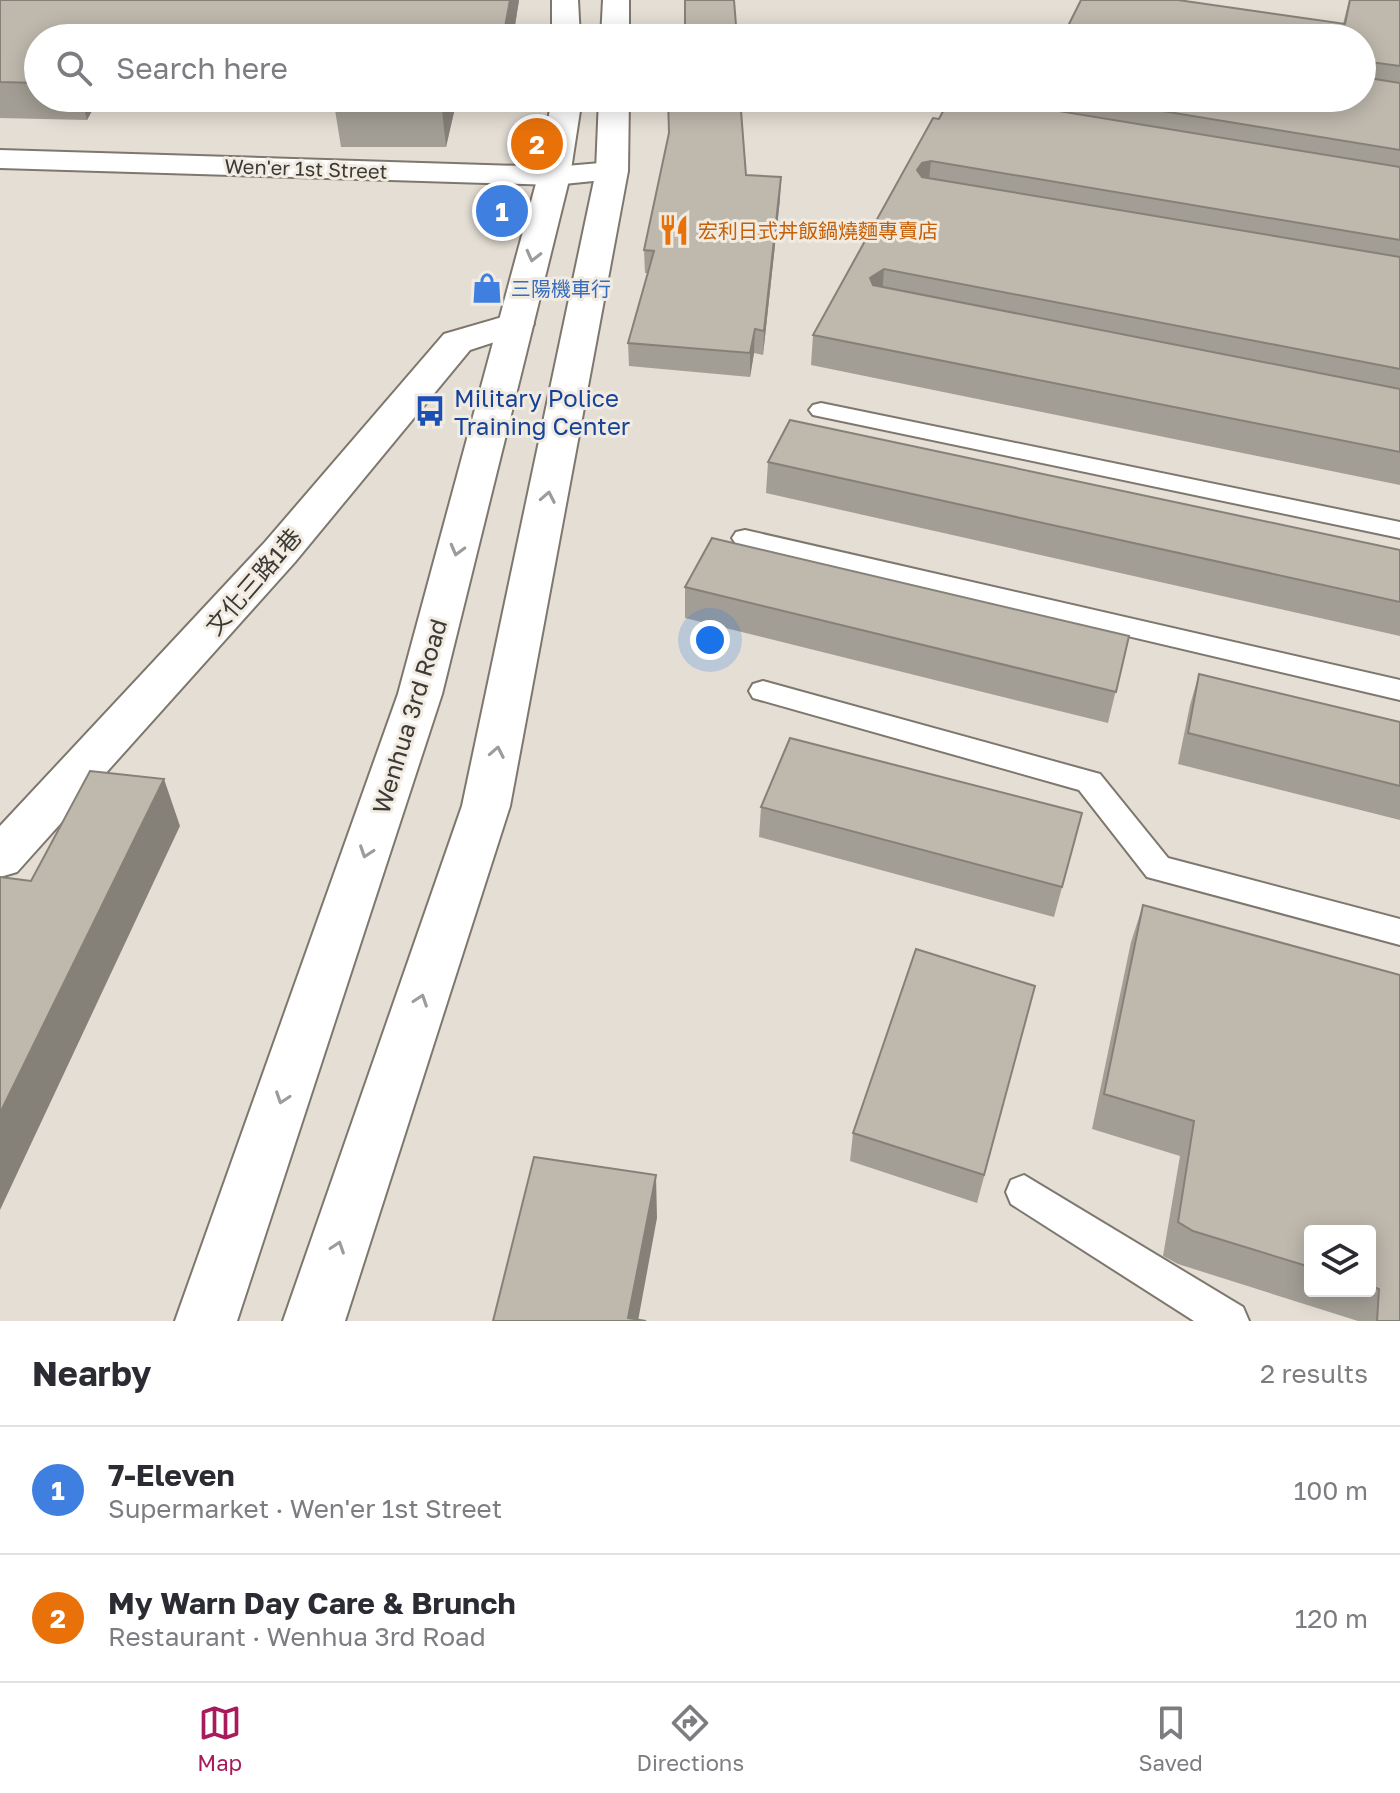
<!DOCTYPE html>
<html lang="en">
<head>
<meta charset="utf-8">
<style>
	:root { --surface:#fff; --page:#f7f7f7; --text:#2b2b33; --muted:#7c7c81; --line:#e1e1e2; --accent:#a71a5c }
	body { margin:0; font-family:"Golos Text","Noto Sans TC",sans-serif; background:var(--page); color:var(--text) }
	.controls { position:absolute; right:24px; bottom:24px; display:grid; overflow:hidden; border-radius:8px; box-shadow:0 4px 20px #0003 }
	.controls button { width:72px; height:72px; display:grid; place-items:center; padding:0; border:0; border-bottom:2px solid var(--line); background:var(--surface); color:var(--text); font:40px sans-serif }
	.you { position:absolute; left:710px; top:640px; width:28px; height:28px; margin:-20px; border:6px solid #fff; border-radius:50%; background:#1a73e8; box-shadow:0 0 0 12px #1a73e833 }
	.badge { display:grid; place-items:center; width:52px; height:52px; border-radius:50%; background:var(--accent); color:#fff; font-size:26px; font-weight:700 }
	.pin { position:absolute; translate:-50% -50%; border:4px solid #fff; box-shadow:0 2px 8px #0006 }
	.list { margin:0; padding:0; list-style:none }
	h2 { display:flex; justify-content:space-between; align-items:center; height:104px; margin:0; padding:0 32px; font-size:34px }
	h2 small { font-size:26px; font-weight:400; color:var(--muted) }
	.list li { display:grid; grid-template-columns:52px 1fr auto; gap:24px; align-items:center; box-sizing:border-box; height:128px; padding:0 32px; border-top:2px solid var(--line) }
	.list b { display:block; font-size:30px; white-space:nowrap }
	.list p { margin:0; font-size:26px; white-space:nowrap; color:var(--muted) }
	.list em { font-size:26px; font-style:normal; color:var(--muted) }
	.icon { flex:none; width:44px; height:44px; fill:none; stroke:currentColor; stroke-width:2; stroke-linecap:round; stroke-linejoin:round }
	.map { position:relative; flex:none; width:1400px; height:1321px; overflow:hidden }
	.search { position:absolute; background:var(--surface); box-shadow:0 4px 20px #0003; left:24px; right:24px; top:24px; height:88px; display:flex; align-items:center; gap:20px; box-sizing:border-box; padding:0 28px; border-radius:44px; color:var(--muted); font-size:30px }
	.sheet { height:360px; background:var(--surface) }
	nav { display:flex; justify-content:space-around; align-items:center; box-sizing:border-box; height:112px; border-top:2px solid var(--line); background:var(--surface); font-size:22px; color:var(--muted) }
	nav a { display:grid; justify-items:center; gap:4px }
	nav .on { color:var(--accent) }
	.map>svg:first-child { display:block }
	.lines { fill:none; stroke-linecap:round; stroke-linejoin:round }
	.service-casing { stroke:#7d776d; stroke-width:4 }
	.minor-casing { stroke:#7d776d; stroke-width:4 }
	.tertiary-casing { stroke:#7d776d; stroke-width:4 }
	.service { fill:#fff; fill-rule:evenodd }
	.minor { fill:#fff; fill-rule:evenodd }
	.tertiary { fill:#fff; fill-rule:evenodd }
	.wall { fill:#a39e95; fill-rule:evenodd }
	.shaded-wall { fill:#858179 }
	.building { fill:#beb8ad; stroke:#858179; stroke-width:2 }
	.oneway { stroke:#9e9c9a }
	.labels { text-anchor:middle; dominant-baseline:central; stroke-width:6; stroke-linejoin:round; paint-order:stroke }
	.far-street-label { font-size:20px; fill:#3c3a36; stroke:#f2ebe1 }
	.far-food-label { font-size:20px; fill:#c56008; stroke:#f2ebe1; text-anchor:start }
	.far-shop-label { font-size:20px; fill:#366cbe; stroke:#f2ebe1; text-anchor:start }
	.transit-label { font-size:24px; fill:#164399; stroke:#f2ebe1; text-anchor:start }
	.street-label { font-size:24px; fill:#3c3a36; stroke:#f2ebe1 }
</style>
</head>
<body>
<div class="map">
<svg width="1400" height="1321" viewBox="0 0 1400 1321">
	<rect width="100%" height="100%" fill="#e4ded4"/>
	<g class="lines">
		<defs>
			<path id="service" d="M821 403 1400 522V538L813 415 809 410 813 405Z
				M745 530 1400 680V700L736 544 732 538 736 532Z
				M763 681 1100 774 1168 858 1400 919V945L1147 877 1079 790 753 698 749 691 753 684Z
				M1024 1175 1243 1307 1249 1321H1194L1011 1204 1006 1192 1011 1180Z"/>
			<path id="minor" d="M0 150 554 167 612 162 623 164 628 171 623 178 554 185 0 168Z
				M516 313 528 317 534 324 528 331 470 350 295 562 17 872 0 877V826L265 542 444 334Z"/>
			<path id="tertiary" d="M552 0H578L580 38H552Z
				M603 0H629V38H601Z
				M552 98H582L570 176 442 694 237 1321H175L398 694 538 176Z
				M599 98H629L628 171 510 806 345 1321H283L462 806 596 171Z"/>
		</defs>
		<!-- service casing -->
		<use href="#service" class="service-casing"/>
		<!-- minor casing -->
		<use href="#minor" class="minor-casing"/>
		<!-- tertiary casing -->
		<use href="#tertiary" class="tertiary-casing"/>
		<!-- service -->
		<use href="#service" class="service"/>
		<!-- minor -->
		<use href="#minor" class="minor"/>
		<!-- tertiary -->
		<use href="#tertiary" class="tertiary"/>
	</g>
	<!-- wall -->
	<path class="wall" d="M0 0H519L513 38H38V98H99L87 120 0 118Z
		M1349 0H1400V485L811 365 813 335 950 98H1362L1343 24Z
		M339 98H502V100L457 99 446 147H341L335 110Z
		M746 175 780 199 763 355 754 353 750 377 629 366 628 343 648 273H645L644 250Z
		M768 462 1400 550V636L766 493Z
		M685 587 1129 636 1108 723 685 618Z
		M1199 674 1400 722V820L1178 764 1190 705Z
		M761 807 1082 813 1054 917 759 837Z
		M1143 905 1400 975V1321H1358L1178 1264 1163 1256 1180 1156 1092 1129 1131 942ZM1310 1231H1370V1291H1310Z
		M1035 986 977 1203 850 1161 853 1133Z"/>
	<!-- shaded-wall -->
	<path class="shaded-wall" d="M510 0H519L513 38H503Z
		M1370 62 1362 89V68Z
		M81 98H99L87 120Z
		M445 98H456L457 99 446 147 442 110Z
		M931 161 928 189 917 170 922 163Z
		M781 177 780 199 763 355 764 331Z
		M884 269 882 298 867 307 870 278Z
		M755 329 754 353 750 377V353Z
		M164 779 180 826 0 1210V1113Z
		M656 1175 657 1218 638 1321 628 1318Z"/>
	<!-- building -->
	<path class="building" d="M0 0H510L503 38H38V83L0 82Z
		M685 0H734L737 38H667L666 30H685Z
		M1081 0H1178L1345 24 1350 0H1400V66L1370 62 1362 68V38H1062Z
		M1362 77 1400 83V150L1083 98H1362Z
		M339 98H445L442 110H335Z
		M668 98H740L746 175 781 177 764 331 755 329 750 353 628 343 654 251 644 250 669 133Z
		M950 98H980L1400 167V240L931 161 922 163 917 170 922 177 1400 257V369L884 269 870 278 873 285 1400 389V452L813 335 933 118 939 119Z
		M790 420 1400 550V602L768 462Z
		M712 538 1129 636 1116 692 685 587Z
		M1199 674 1400 722V786L1188 733Z
		M790 738 1082 813 1062 887 761 807Z
		M90 771 164 779 0 1113V877L31 881Z
		M1143 905 1400 975V1321H1377L1379 1289 1370 1286V1231H1310V1267L1193 1231 1178 1222 1194 1121 1104 1094Z
		M916 949 1035 986 984 1175 853 1133Z
		M534 1157 656 1175 628 1318 646 1321H493Z"/>
	<!-- one-way arrows -->
	<defs><path id="oneway-chevron" d="M-2-3.5L2.5 0L-2 3.5" fill="none" stroke-width="1.6" stroke-linecap="round" stroke-linejoin="round" transform="scale(2)"/></defs>
	<g class="oneway">
		<use href="#oneway-chevron" transform="translate(533 256) rotate(104)"/>
		<use href="#oneway-chevron" transform="translate(548 497) rotate(-79)"/>
		<use href="#oneway-chevron" transform="translate(457 550) rotate(105)"/>
		<use href="#oneway-chevron" transform="translate(497 752) rotate(-79)"/>
		<use href="#oneway-chevron" transform="translate(366 852) rotate(109)"/>
		<use href="#oneway-chevron" transform="translate(421 1000) rotate(-71)"/>
		<use href="#oneway-chevron" transform="translate(282 1098) rotate(109)"/>
		<use href="#oneway-chevron" transform="translate(338 1247) rotate(-71)"/>
	</g>
	<!-- icons -->
	<defs>
		<symbol id="restaurant-bare" viewBox="-9 -9 18 18"><path d="M-5-6h1v4h1v-4h1v4h1v-4h1v5L-1.5 .5V6h-2V.5L-5-1ZM5-6V6H3V1.5H1.5Q1.5-4 5-6Z" fill="#e8710a" stroke="#f2ebe1" stroke-width="2.5" paint-order="stroke"/></symbol>
		<symbol id="shop-bare" viewBox="-9 -9 18 18"><path d="M-5-2.5h2.3a2.7 3.5 0 0 1 5.4 0H5L5.5 6h-11ZM-1.5-2.5h3a1.5 2.3 0 0 0-3 0Z" fill="#3f7fe0" stroke="#f2ebe1" stroke-width="2.5" paint-order="stroke"/></symbol>
		<symbol id="bus-bare" viewBox="-9 -9 18 18"><path d="M-5-6H5V4H4V6H2V4H-2V6H-4V4H-5ZM-3.5-4V0h7V-4ZM-3.5 1.2v1.5H-2V1.2ZM2 1.2v1.5H3.5V1.2Z" fill="#1a4fb4" stroke="#f2ebe1" stroke-width="2.5" paint-order="stroke"/></symbol>
	</defs>
	<g fill-rule="evenodd">
		<use href="#restaurant-bare" x="652" y="208" width="44" height="44"/>
		<use href="#shop-bare" x="465" y="266" width="44" height="44"/>
		<use href="#bus-bare" x="408" y="389" width="44" height="44"/>
	</g>
	<g class="labels">
		<!-- far-street labels -->
		<g class="far-street-label">
			<text transform="translate(306 168) rotate(2)">Wen'er 1st Street</text>
		</g>
		<!-- far-food labels -->
		<g class="far-food-label">
			<text x="698" y="230">宏利日式丼飯鍋燒麵專賣店</text>
		</g>
		<!-- far-shop labels -->
		<g class="far-shop-label">
			<text x="511" y="288">三陽機車行</text>
		</g>
		<!-- transit labels -->
		<g class="transit-label">
			<text x="454" y="397">Military Police<tspan x="454" dy="28">Training Center</tspan></text>
		</g>
		<!-- street labels -->
		<g class="street-label">
			<text transform="translate(253 581) rotate(-49)">文化三路1巷</text>
			<text transform="translate(409 716) rotate(-73)">Wenhua 3rd Road</text>
		</g>
	</g>
</svg>
<div class="controls">
<button><svg class="icon" aria-label="layers" viewBox="0 0 24 24"><path d="M12 4l9 5-9 5-9-5zM3 14l9 5 9-5"/></svg></button>
</div>
<div class="you"></div>
<div class="pin badge" style="left:502px;top:211px;background:#3f7fe0">1</div>
<div class="pin badge" style="left:537px;top:144px;background:#e8710a">2</div>
<div class="search"><svg class="icon" aria-label="search" viewBox="0 0 24 24"><circle cx="10" cy="10" r="6"/><path d="M15 15l6 6"/></svg>Search here</div>
</div>
<section class="sheet">
<h2>Nearby<small>2 results</small></h2>
<ul class="list">
<li><span class="badge" style="background:#3f7fe0">1</span><div><b>7-Eleven</b><p>Supermarket · Wen'er 1st Street</p></div><em>100 m</em></li>
<li><span class="badge" style="background:#e8710a">2</span><div><b>My Warn Day Care &amp; Brunch</b><p>Restaurant · Wenhua 3rd Road</p></div><em>120 m</em></li>
</ul>
</section>
<nav>
<a class="on"><svg class="icon" aria-label="map" viewBox="0 0 24 24"><path d="M3 6l6-2 6 2 6-2v14l-6 2-6-2-6 2zM9 4v14M15 6v14"/></svg>Map</a>
<a><svg class="icon" aria-label="directions" viewBox="0 0 24 24"><path d="M12 3l9 9-9 9-9-9zM9 14v-3h6M13 9l2 2-2 2"/></svg>Directions</a>
<a><svg class="icon" aria-label="saved" viewBox="0 0 24 24"><path d="M7 4h10v16l-5-4-5 4z"/></svg>Saved</a>
</nav>
</body>
</html>
